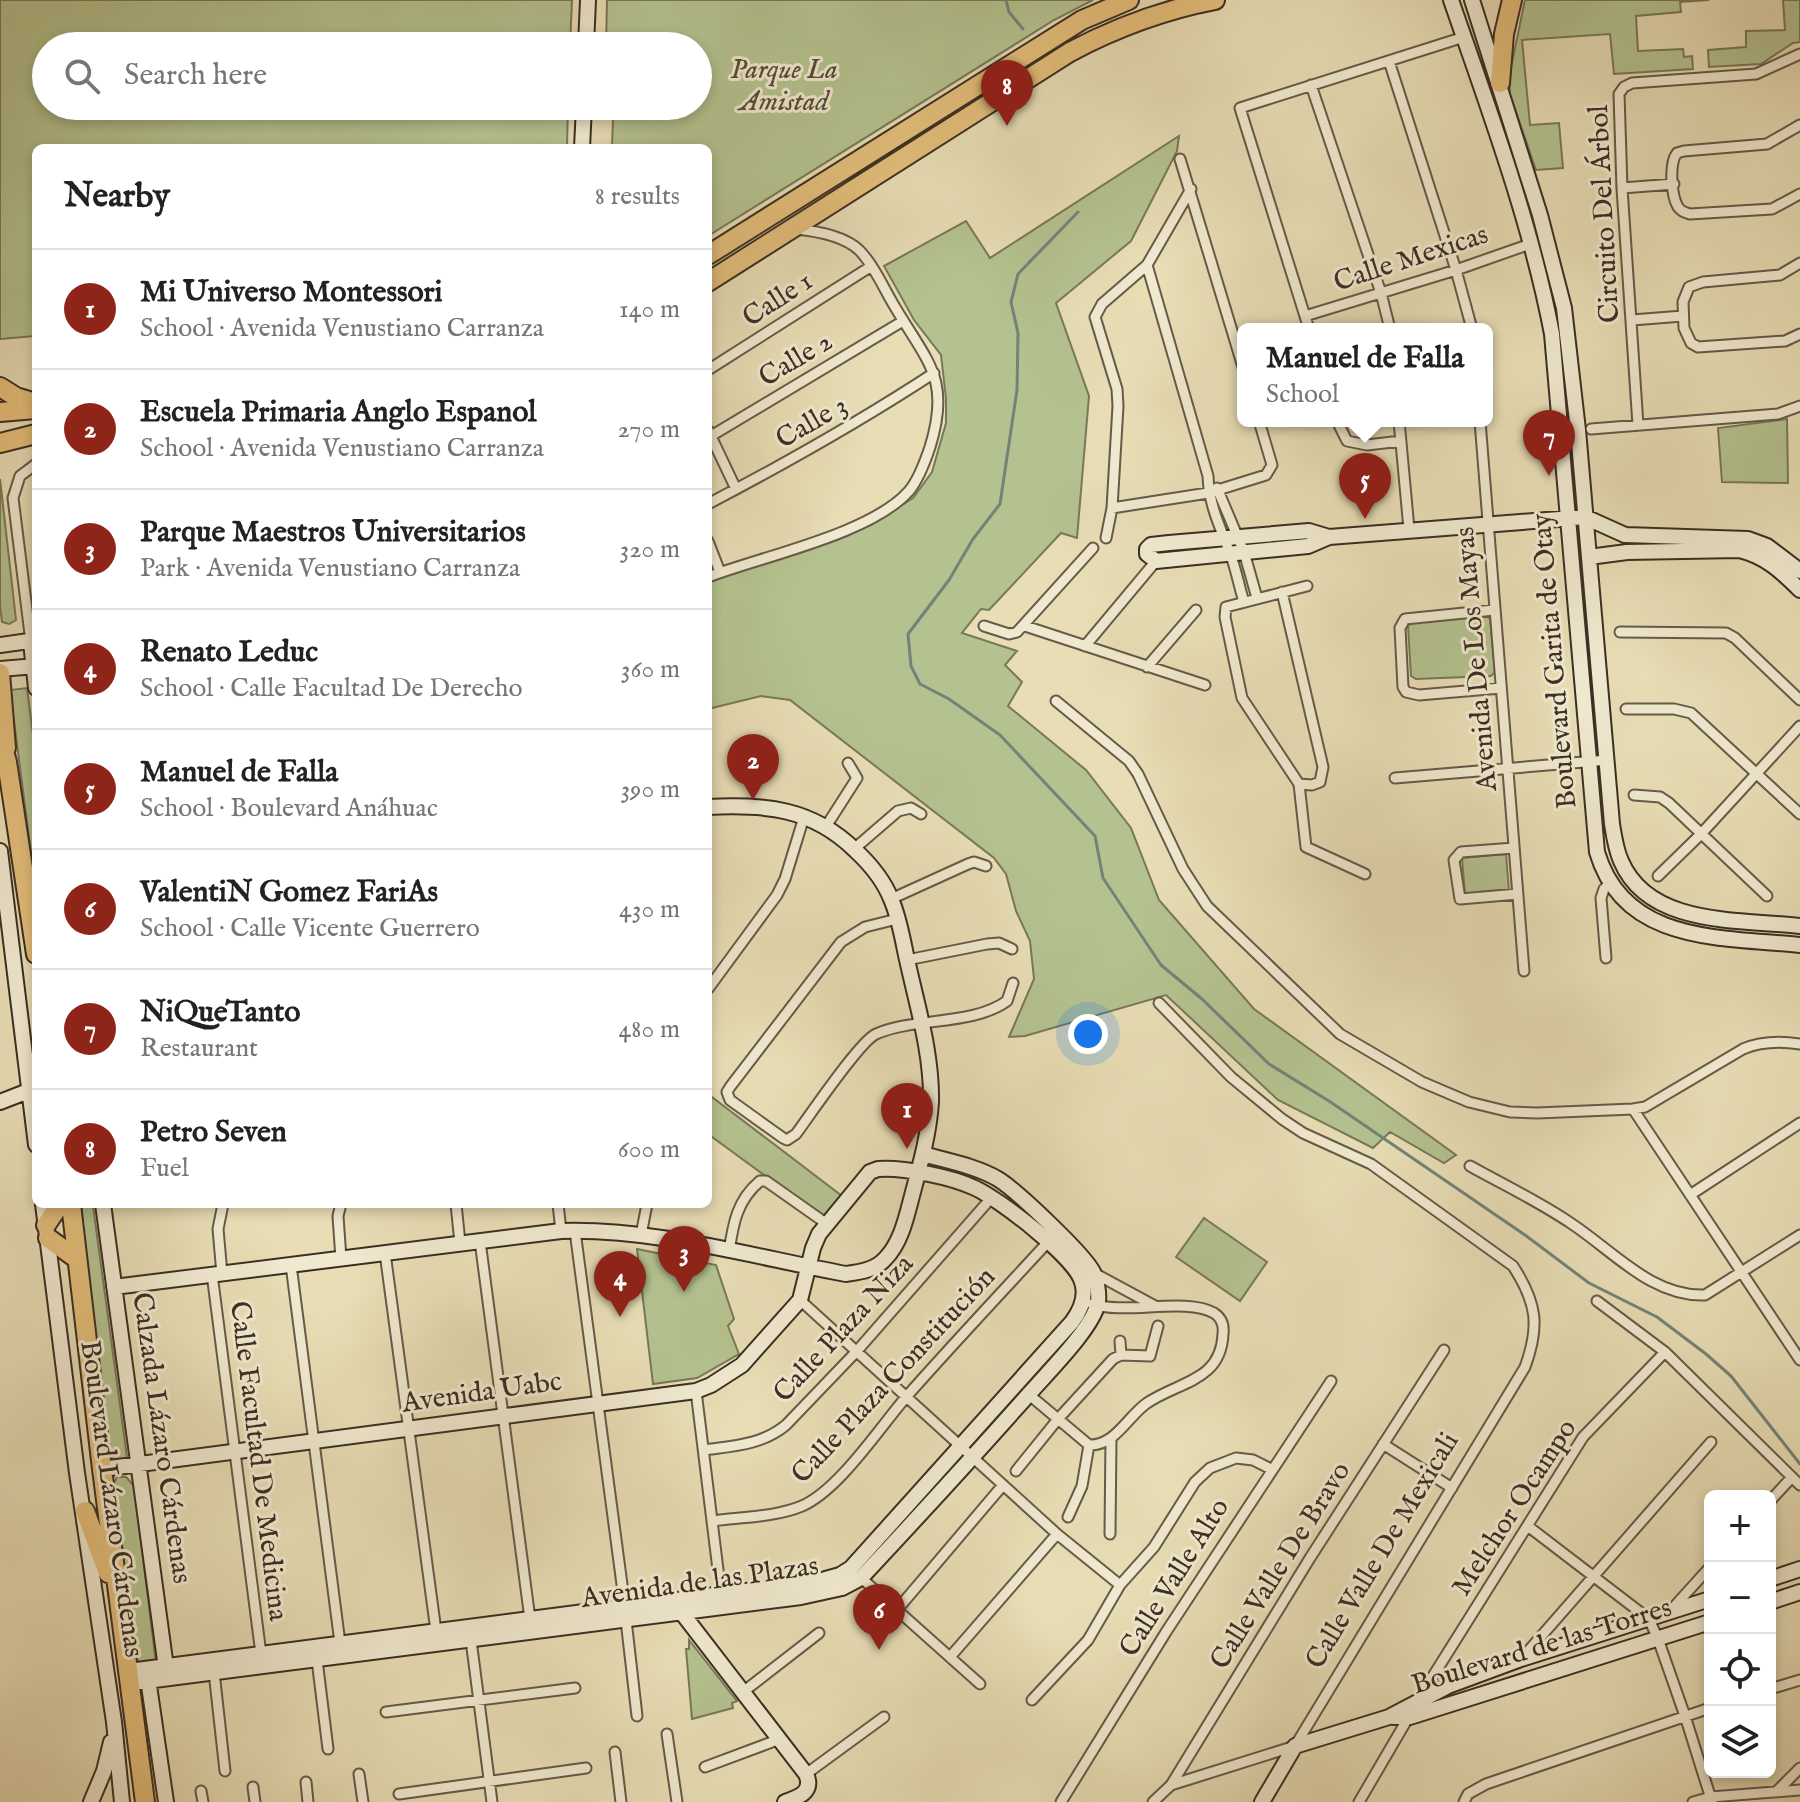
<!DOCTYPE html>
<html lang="en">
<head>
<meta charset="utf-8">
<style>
	:root { --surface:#fff; --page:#f6f6f6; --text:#222; --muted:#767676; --line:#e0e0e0; --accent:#8f2418 }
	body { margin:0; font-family:"IM FELL English",serif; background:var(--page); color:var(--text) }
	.controls { position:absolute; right:24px; bottom:24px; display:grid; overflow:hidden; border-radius:12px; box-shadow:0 4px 12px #0003 }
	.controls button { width:72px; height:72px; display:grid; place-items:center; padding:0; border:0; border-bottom:2px solid var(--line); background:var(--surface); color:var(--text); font:40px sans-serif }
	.you { position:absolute; left:1088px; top:1034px; width:28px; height:28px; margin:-20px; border:6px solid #fff; border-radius:50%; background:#1a73e8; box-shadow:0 0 0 12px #1a73e833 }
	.badge { display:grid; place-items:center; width:52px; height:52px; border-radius:50%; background:var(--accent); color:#fff; font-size:26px; font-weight:700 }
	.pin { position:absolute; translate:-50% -66px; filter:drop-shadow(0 2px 4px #0008) }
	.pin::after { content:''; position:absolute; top:42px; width:28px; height:24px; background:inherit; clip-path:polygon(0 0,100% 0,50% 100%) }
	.popup { position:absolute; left:1237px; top:323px; width:256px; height:104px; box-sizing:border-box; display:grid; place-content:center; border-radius:12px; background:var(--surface); filter:drop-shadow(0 2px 6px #0005); font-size:26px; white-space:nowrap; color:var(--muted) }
	.popup b { font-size:30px; color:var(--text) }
	.popup::after { content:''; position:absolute; left:50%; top:100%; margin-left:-16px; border:16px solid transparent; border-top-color:var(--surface) }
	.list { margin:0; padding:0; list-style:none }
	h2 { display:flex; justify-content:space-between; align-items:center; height:104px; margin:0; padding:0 32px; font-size:34px }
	h2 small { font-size:26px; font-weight:400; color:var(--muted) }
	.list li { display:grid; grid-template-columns:52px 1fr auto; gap:24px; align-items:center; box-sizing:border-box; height:120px; padding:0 32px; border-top:2px solid var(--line) }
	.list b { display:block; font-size:30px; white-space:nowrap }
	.list p { margin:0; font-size:26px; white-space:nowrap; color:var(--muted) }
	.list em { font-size:26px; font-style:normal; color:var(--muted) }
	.icon { flex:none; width:44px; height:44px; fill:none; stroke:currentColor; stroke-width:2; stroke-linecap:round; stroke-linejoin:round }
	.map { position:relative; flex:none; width:1800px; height:1802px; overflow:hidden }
	.search { position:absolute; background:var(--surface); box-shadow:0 4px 12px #0003; left:32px; top:32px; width:680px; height:88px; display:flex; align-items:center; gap:20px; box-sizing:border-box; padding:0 28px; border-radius:44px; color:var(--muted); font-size:30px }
	.panel { position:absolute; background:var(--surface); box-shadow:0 4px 12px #0003; left:32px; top:144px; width:680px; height:1064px; border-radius:12px }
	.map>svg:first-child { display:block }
	.green { fill:#b4c28f; stroke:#787859; stroke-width:2 }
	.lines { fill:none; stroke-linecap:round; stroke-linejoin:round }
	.stream { stroke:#738379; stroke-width:3 }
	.street-casing { stroke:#665a48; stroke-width:13 }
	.secondary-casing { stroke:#3b2e23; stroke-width:18 }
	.highway-casing { stroke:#3b2e23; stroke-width:22 }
	.street { stroke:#f0e9cf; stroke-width:9 }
	.secondary { stroke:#f0e9cf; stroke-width:14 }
	.highway { stroke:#e4be7a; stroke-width:18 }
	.labels { text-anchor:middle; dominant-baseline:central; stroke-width:6; stroke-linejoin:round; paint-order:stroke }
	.park-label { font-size:28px; font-style:italic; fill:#534c39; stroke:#f0e9cf }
	.street-label { font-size:28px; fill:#3b2e23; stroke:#f0e9cf }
</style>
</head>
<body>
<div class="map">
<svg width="1800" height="1802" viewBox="0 0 1800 1802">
	<rect width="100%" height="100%" fill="#e8ddb5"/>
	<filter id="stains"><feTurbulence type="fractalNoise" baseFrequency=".0025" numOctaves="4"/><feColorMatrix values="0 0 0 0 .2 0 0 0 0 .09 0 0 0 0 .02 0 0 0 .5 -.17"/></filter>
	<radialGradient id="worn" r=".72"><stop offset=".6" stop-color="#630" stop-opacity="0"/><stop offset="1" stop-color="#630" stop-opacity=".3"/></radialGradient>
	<!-- green -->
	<path class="green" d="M0 0H572L570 46H46V106H568L567 148H36V340L35 336 0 339Z
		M607 0H1093L1054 20 708 236V148H612L613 119 603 118 604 106H698V46H606Z
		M1525 0H1709L1680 2 1681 12 1636 16 1638 51 1683 49 1684 57 1692 56 1693 69 1614 74 1610 34 1522 40 1530 125 1559 123 1563 168 1536 170 1510 94 1509 77Z
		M1783 0H1800V42L1793 43 1761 64 1709 67 1708 50 1746 47V31L1785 30Z
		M1179 136 1177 151 1131 241 1056 303 1089 396 1077 538 1061 533 989 610 981 609 962 633 1017 651 1005 665 1022 682 1008 706 1086 770 1131 828 1159 900 1254 1009 1456 1155 1444 1163 1390 1132 1373 1148 1278 1100 1166 995 1025 1036 1009 1037 1034 979 1030 941 1016 911 1006 874 994 858 790 700 761 696 708 709V578L871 525 913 498 932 472 946 423V399L941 355 914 320 884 266 966 221 990 258Z
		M1787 419 1788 483 1722 482 1718 428Z
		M0 479 16 620 9 624 2 622 0 605Z
		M1487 615 1490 619 1495 672 1491 676 1416 679 1411 676 1408 626 1413 621Z
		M27 688 36 758V891L10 690Z
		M1506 854 1509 891 1465 894 1462 858Z
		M708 1094 842 1196 824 1219 708 1134Z
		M87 1204 93 1206 127 1457 122 1461 113 1459 108 1448 80 1209Z
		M1204 1218 1267 1262 1240 1301 1176 1257Z
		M637 1249 716 1265 734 1319 728 1326 739 1354 697 1378 653 1384Z
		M117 1477H126L134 1486 156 1663 141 1666 137 1659 113 1485Z
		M689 1640 737 1701 732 1703 733 1708 692 1719 686 1649H689Z"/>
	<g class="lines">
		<!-- stream -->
		<path class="stream" d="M1006 0 1009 12 1023 29
			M1078 212 1018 274 1011 302 1018 333 1017 390 1000 504 973 539 949 580 908 634 911 666 920 684 949 699 1000 735 1095 836 1103 878 1161 965 1202 999 1269 1064 1329 1101 1525 1235 1589 1283 1657 1317 1706 1354 1731 1376 1800 1464"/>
		<defs>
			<path id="street" d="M1389 61 1456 270 1472 329
				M1311 85 1381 293 1390 329
				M1800 125 1767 144 1684 151 1677 153C1669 163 1671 195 1678 207 1682 212 1684 212 1690 214L1772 209 1800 194
				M1180 159 1243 367
				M1622 188 1674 184
				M1800 263 1780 275 1703 282 1689 287 1683 302 1684 328 1691 343 1698 347 1785 341 1800 334
				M1147 265 1208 476C1209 505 1220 527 1230 553 1236 569 1239 586 1244 602
				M1305 316 1456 270 1530 244
				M1632 320 1683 316
				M1309 329 1240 108 1464 37
				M708 370 870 267
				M1337 421 1347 441 1367 445 1401 441
				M1399 421 1409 529
				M1480 421 1524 971
				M1638 425 1622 188 1619 94 1624 87 1632 83 1756 74 1800 54
				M1591 429 1778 414 1800 406
				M708 430 736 489
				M711 436 903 321
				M1217 488 1244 552 1257 598
				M708 504C786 463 861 421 934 373
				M1112 508 1208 493 1266 475 1272 465 1259 421
				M1106 538 1112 508 1118 406 1117 389 1095 317 1102 304 1147 265 1191 189
				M708 541 720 572
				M708 577C763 556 871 534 909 491 919 479 925 462 930 447 951 379 928 363 895 307 884 289 874 265 859 250 844 236 816 231 796 229
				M1307 586 1226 607 1225 617 1242 698 1299 784 1306 847 1365 874
				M1282 592 1323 767 1320 782 1312 785 1299 784
				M1494 610 1405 619 1400 628 1403 687 1406 692 1419 695 1501 688
				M984 626 1009 634 1017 632 1093 548
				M1025 626 1205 685
				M1620 632 1726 633 1735 638 1800 700
				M31 642 13 498 20 476 36 464
				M1085 646 1156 561
				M1147 667 1196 610
				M1056 701 1129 761 1138 774 1183 869 1207 906 1340 1034 1422 1082 1469 1102 1510 1112 1537 1113 1633 1109 1645 1107 1743 1049C1762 1041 1780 1041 1800 1044
				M1626 709H1674L1691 713 1800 814
				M1395 778 1608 760
				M1634 795 1660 797 1669 803 1767 896
				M825 828 857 778 848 763
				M1514 848 1461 852 1454 860 1460 899 1518 894
				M854 849 898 811 911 808 921 814
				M1658 876 1701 834 1800 726
				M891 899 968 864 974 862 986 866
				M897 919 865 927 841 942 730 1087 727 1092 730 1100 783 1138 787 1140 796 1134C810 1115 860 1041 876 1034 915 1017 972 1026 1007 1001L1013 983
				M1606 958 1601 898 1604 889 1610 883
				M907 960 987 944 999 943 1012 949
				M708 989 777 895 785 879 804 817
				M1159 1003 1231 1077 1282 1119 1303 1133 1371 1164 1513 1266C1537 1303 1540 1326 1525 1367L1295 1746 1171 1785
				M1633 1109 1800 1360
				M1470 1166C1504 1185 1540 1202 1572 1224 1613 1251 1652 1297 1705 1295L1800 1235
				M1690 1195 1800 1123
				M341 1204 338 1216 341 1259
				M456 1204 460 1243
				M558 1204 561 1231
				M575 1231 625 1607
				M641 1235 647 1204
				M480 1241 530 1619
				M729 1252C733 1224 737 1200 760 1181H766L827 1224
				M385 1253 436 1631
				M291 1265 340 1643
				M1094 1273 1155 1306
				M212 1274 261 1654
				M222 1274 218 1229 223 1204
				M800 1300 1057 1534 1120 1585
				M1597 1301 1665 1352 1800 1485
				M1120 1341 1121 1355
				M696 1391 721 1594
				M1027 1393 1089 1445
				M1383 1444 1452 1488
				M1089 1445C1115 1446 1127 1417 1147 1403 1180 1381 1221 1381 1223 1334 1224 1326 1222 1318 1214 1313 1186 1297 1125 1315 1092 1304
				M704 1450C733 1446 762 1445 786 1425L856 1352 992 1197
				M1016 1471 1058 1419 1113 1359 1121 1355 1150 1356 1158 1326
				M1770 1501 1792 1477
				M1068 1517 1082 1486 1089 1445
				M712 1521C741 1517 776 1517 802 1506 839 1490 880 1427 907 1396 953 1344 1001 1293 1048 1242
				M1529 1527 1649 1619 1658 1639 1685 1716 1712 1802
				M1110 1534 1111 1439
				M859 1576 980 1684
				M1672 1609 1710 1567
				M896 1611 1003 1485
				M626 1620 637 1716
				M471 1640 492 1802
				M950 1657 1057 1534
				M1523 1657 1711 1442
				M317 1660 328 1749
				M214 1672 225 1771
				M1770 1689 1800 1680
				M743 1692 819 1633
				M1032 1700 1088 1640 1120 1585 1154 1547 1195 1482 1210 1468 1236 1458 1253 1460 1271 1469
				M1418 1700 1583 1437 1665 1352
				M386 1712 575 1688
				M667 1734 677 1802
				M615 1752 621 1802
				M705 1767 780 1739
				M359 1774 363 1802
				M806 1774 884 1717
				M306 1782 308 1802
				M253 1787 255 1802
				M201 1791 203 1802
				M1776 1792 1800 1768
				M399 1794 586 1768
				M1061 1802 1166 1632 1331 1381
				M1153 1802 1171 1785 1310 1558 1444 1350
				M1359 1802 1411 1713
				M1464 1802 1468 1794 1486 1784 1710 1708
				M1693 1802 1711 1797 1800 1790"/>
			<path id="secondary" d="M1451 0C1488 107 1531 223 1552 334L1597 852C1624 944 1722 937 1800 945
				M1472 0 1540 215 1564 308 1578 430 1612 824C1614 837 1616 850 1621 861 1649 927 1740 919 1800 926
				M586 46 588 0
				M582 148 584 106
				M1329 537 1309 531 1169 543 1151 545 1147 549V554L1156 561 1308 546 1329 537 1585 517 1625 535 1748 539 1767 546 1800 571
				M1589 557 1627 552 1739 550C1765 556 1781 571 1800 590
				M31 642 36 688
				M0 645 36 640
				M0 669 36 666
				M0 851 36 1145
				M0 1102 36 1088
				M43 1204 77 1473 114 1722 122 1802
				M103 1204 167 1675
				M114 1287 561 1231C654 1228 755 1257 846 1274 860 1272 875 1270 885 1259 902 1242 907 1214 913 1192 921 1162 929 1133 931 1102 932 1055 918 1009 908 964 903 943 900 919 891 899 884 881 869 863 855 850 812 808 765 804 708 807
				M102 1469 696 1391 711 1385 742 1365 800 1300 813 1248 819 1234 870 1172 878 1169C903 1167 952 1177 975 1188 999 1199 1075 1257 1082 1282 1087 1297 1081 1310 1072 1322L851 1568 840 1575 815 1582 129 1671
				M1770 1579 1800 1569
				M1770 1602 1800 1592
				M682 1613 806 1774C814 1792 799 1797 785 1802
				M147 1672 166 1802
				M131 1683 801 1597 842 1588 861 1578C918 1517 974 1456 1029 1394 1047 1373 1094 1327 1098 1302 1099 1293 1097 1280 1093 1272 1084 1254 1016 1190 998 1179 976 1166 947 1161 923 1154
				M1393 1717H1410L1448 1705 1710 1622
				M91 1802 104 1771 111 1742
				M1262 1802 1295 1746 1389 1717 1448 1686 1521 1659 1710 1599"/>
			<path id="highway" d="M1500 83 1504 34 1512 0
				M708 255 1082 20 1129 0
				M708 282 1070 52C1117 27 1163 10 1215 0
				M0 387 16 397 36 403
				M0 412 36 409
				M0 443 36 434
				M0 673 6 748
				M0 736 7 762 36 954
				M71 1204 102 1469 145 1802
				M46 1225 60 1204
				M48 1238 77 1259
				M85 1511 108 1573"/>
		</defs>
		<!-- street casing -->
		<use href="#street" class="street-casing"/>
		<!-- secondary casing -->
		<use href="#secondary" class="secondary-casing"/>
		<!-- highway casing -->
		<use href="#highway" class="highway-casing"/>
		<!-- street -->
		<use href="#street" class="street"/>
		<!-- secondary -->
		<use href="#secondary" class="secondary"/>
		<!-- highway -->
		<use href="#highway" class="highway"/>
	</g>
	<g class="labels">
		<!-- park labels -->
		<g class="park-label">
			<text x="784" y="70">Parque La<tspan x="784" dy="32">Amistad</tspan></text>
		</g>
		<!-- street labels -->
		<g class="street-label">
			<text transform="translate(1605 214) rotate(-93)">Circuito Del Árbol</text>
			<text transform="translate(1411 259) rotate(-18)">Calle Mexicas</text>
			<text transform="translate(778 300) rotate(-33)">Calle 1</text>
			<text transform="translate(796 360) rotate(-31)">Calle 2</text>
			<text transform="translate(812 423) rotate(-30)">Calle 3</text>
			<text transform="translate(1477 659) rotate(-95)">Avenida De Los Mayas</text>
			<text transform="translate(1555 661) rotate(-95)">Boulevard Garita de Otay</text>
			<text transform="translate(844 1329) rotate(-47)">Calle Plaza Niza</text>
			<text transform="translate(894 1376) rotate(-47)">Calle Plaza Constitución</text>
			<text transform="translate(482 1393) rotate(-8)">Avenida Uabc</text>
			<text transform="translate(161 1438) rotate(82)">Calzada Lázaro Cárdenas</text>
			<text transform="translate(258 1461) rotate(83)">Calle Facultad De Medicina</text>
			<text transform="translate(111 1499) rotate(82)">Boulevard Lázaro Cárdenas</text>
			<text transform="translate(1515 1508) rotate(-57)">Melchor Ocampo</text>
			<text transform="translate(1383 1551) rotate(-59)">Calle Valle De Mexicali</text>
			<text transform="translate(1281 1566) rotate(-58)">Calle Valle De Bravo</text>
			<text transform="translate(1175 1578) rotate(-58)">Calle Valle Alto</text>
			<text transform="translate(700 1583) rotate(-8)">Avenida de las Plazas</text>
			<text transform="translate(1542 1647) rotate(-17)">Boulevard de las Torres</text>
		</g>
	</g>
	<rect width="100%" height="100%" filter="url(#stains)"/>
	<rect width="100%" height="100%" fill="url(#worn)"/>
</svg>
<div class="controls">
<button>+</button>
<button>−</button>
<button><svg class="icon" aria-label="locate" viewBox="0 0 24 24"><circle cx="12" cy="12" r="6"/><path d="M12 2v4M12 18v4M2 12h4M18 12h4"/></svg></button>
<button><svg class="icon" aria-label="layers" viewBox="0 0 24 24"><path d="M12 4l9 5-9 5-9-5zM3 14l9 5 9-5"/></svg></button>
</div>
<div class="you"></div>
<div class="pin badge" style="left:907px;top:1149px">1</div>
<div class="pin badge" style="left:753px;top:800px">2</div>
<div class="pin badge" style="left:684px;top:1292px">3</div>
<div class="pin badge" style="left:620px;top:1317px">4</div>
<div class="pin badge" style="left:1365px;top:519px">5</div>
<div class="popup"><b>Manuel de Falla</b>School</div>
<div class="pin badge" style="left:879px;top:1650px">6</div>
<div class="pin badge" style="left:1549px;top:476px">7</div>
<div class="pin badge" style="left:1007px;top:126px">8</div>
<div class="search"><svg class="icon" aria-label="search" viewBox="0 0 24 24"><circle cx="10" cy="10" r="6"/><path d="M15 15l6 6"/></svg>Search here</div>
<section class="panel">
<h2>Nearby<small>8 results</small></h2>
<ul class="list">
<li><span class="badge">1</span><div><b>Mi Universo Montessori</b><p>School · Avenida Venustiano Carranza</p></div><em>140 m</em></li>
<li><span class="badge">2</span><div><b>Escuela Primaria Anglo Espanol</b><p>School · Avenida Venustiano Carranza</p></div><em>270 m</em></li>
<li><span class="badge">3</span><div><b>Parque Maestros Universitarios</b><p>Park · Avenida Venustiano Carranza</p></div><em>320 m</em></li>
<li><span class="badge">4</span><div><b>Renato Leduc</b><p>School · Calle Facultad De Derecho</p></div><em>360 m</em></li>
<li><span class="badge">5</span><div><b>Manuel de Falla</b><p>School · Boulevard Anáhuac</p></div><em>390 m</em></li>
<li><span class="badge">6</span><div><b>ValentiN Gomez FariAs</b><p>School · Calle Vicente Guerrero</p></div><em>430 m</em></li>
<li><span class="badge">7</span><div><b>NiQueTanto</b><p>Restaurant</p></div><em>480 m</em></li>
<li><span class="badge">8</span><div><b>Petro Seven</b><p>Fuel</p></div><em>600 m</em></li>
</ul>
</section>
</div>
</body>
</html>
